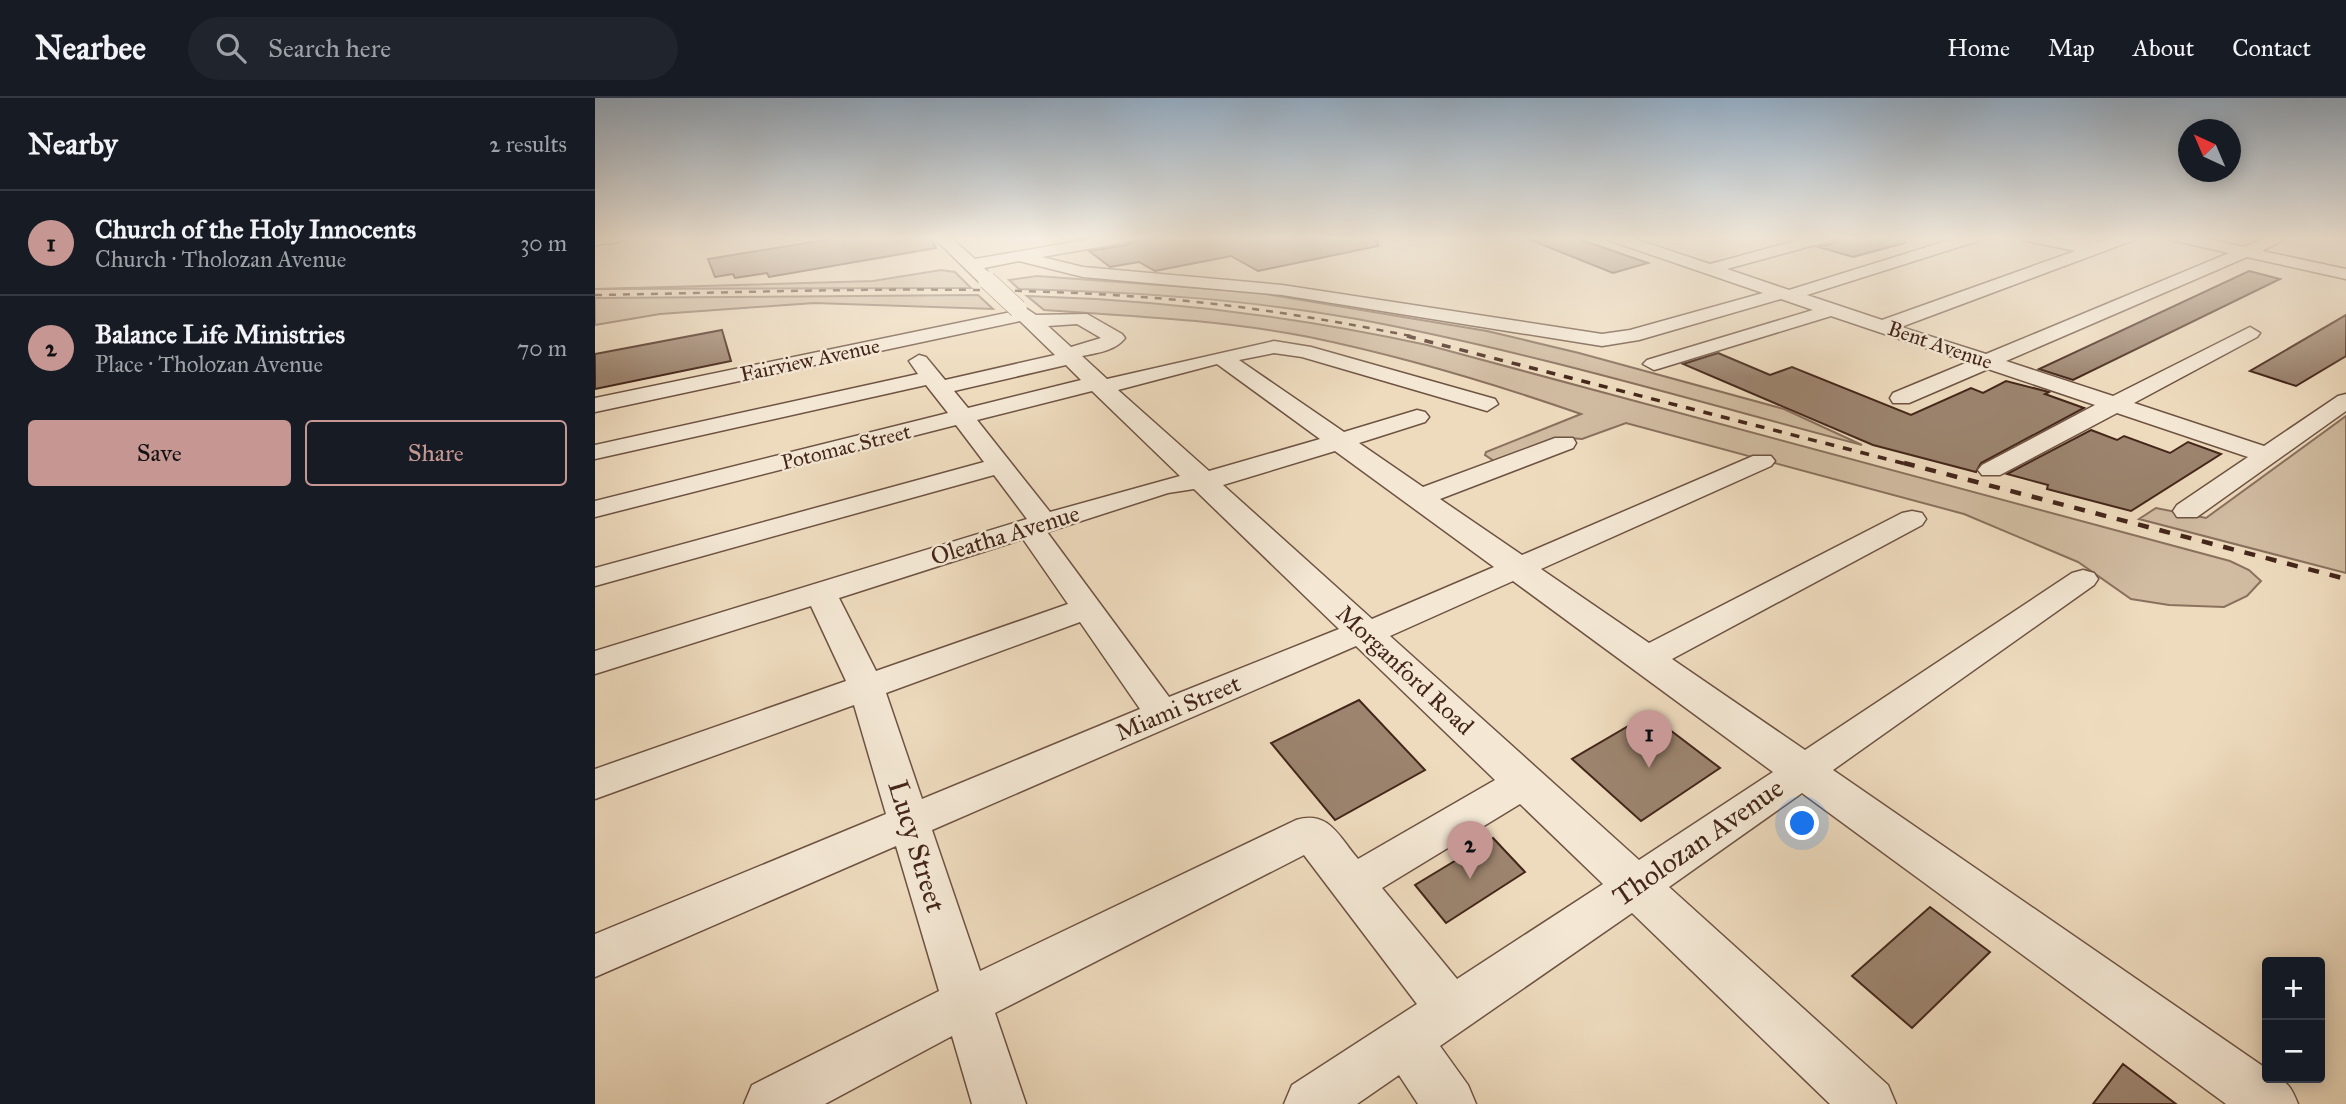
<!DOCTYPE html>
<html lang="en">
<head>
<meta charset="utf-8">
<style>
	:root { --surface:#171b24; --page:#20242c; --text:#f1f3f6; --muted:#9ea1a6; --line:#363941; --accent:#c59692 }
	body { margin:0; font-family:"IM FELL Great Primer",serif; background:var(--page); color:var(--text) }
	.controls { position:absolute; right:21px; bottom:21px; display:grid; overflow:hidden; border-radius:7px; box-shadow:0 4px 18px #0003 }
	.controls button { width:63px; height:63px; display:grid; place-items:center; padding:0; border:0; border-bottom:2px solid var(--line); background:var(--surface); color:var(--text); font:35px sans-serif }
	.compass { position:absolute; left:1583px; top:21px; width:63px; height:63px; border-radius:50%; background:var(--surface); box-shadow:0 4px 18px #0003; rotate:316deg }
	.you { position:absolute; left:1208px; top:726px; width:24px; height:24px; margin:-18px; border:5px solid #fff; border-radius:50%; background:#1a73e8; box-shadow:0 0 0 10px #1a73e833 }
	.badge { display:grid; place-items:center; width:46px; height:46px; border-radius:50%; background:var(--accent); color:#111; font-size:23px; font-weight:700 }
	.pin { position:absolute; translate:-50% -58px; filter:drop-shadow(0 2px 4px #0008) }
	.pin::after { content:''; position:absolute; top:37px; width:24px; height:21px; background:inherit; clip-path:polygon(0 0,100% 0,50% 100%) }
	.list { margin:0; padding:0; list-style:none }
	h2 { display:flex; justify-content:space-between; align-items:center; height:91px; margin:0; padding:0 28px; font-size:30px }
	h2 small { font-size:23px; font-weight:400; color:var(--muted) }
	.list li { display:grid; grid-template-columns:46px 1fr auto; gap:21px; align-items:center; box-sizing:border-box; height:105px; padding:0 28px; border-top:2px solid var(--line) }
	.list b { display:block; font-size:26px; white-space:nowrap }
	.list p { margin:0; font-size:23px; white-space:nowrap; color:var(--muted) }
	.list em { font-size:23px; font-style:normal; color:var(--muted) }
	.actions { display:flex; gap:14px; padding:21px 28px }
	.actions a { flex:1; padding:16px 0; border:2px solid var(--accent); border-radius:7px; text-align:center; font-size:24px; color:var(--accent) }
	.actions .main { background:var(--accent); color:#111 }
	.icon { flex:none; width:38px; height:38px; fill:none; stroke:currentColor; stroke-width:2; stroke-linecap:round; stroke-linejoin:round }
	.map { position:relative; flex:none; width:1751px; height:1006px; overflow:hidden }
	header { display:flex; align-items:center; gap:42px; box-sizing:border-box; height:98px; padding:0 35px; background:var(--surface); border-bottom:2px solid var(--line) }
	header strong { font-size:33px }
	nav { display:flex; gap:38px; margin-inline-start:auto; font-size:24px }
	.search { width:490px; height:63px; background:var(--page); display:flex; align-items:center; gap:18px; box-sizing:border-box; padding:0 24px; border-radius:38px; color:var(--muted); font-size:26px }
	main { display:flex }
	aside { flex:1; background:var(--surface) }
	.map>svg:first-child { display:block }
	.green { fill:#d1bca2; stroke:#8a715e; stroke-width:2 }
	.building { fill:#9c846f; stroke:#44261a; stroke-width:2 }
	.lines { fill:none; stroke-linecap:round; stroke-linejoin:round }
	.minor-casing { stroke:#6e5343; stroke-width:3 }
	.minor { fill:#f4e8d5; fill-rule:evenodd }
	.rail-far2 { stroke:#44261a; stroke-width:2.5; stroke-dasharray:7 7; stroke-linecap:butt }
	.rail-far1 { stroke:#44261a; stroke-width:3.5; stroke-dasharray:9 9; stroke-linecap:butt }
	.rail { stroke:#44261a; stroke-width:4.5; stroke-dasharray:11 11; stroke-linecap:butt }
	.minor-bridge-casing { stroke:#6e5343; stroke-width:19; stroke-linecap:butt }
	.minor-bridge { stroke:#f4e8d5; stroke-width:18 }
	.labels { text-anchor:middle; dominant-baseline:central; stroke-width:5; stroke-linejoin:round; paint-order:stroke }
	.far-street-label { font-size:21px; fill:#44261a; stroke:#f4e8d5 }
	.street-label { font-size:24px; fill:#44261a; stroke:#f4e8d5 }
	.near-street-label { font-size:28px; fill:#44261a; stroke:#f4e8d5 }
</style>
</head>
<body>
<header>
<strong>Nearbee</strong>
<div class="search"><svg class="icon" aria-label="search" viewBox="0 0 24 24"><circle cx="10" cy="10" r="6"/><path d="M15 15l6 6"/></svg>Search here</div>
<nav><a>Home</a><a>Map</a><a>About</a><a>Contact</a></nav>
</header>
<main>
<aside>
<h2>Nearby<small>2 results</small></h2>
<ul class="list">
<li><span class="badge">1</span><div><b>Church of the Holy Innocents</b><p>Church · Tholozan Avenue</p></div><em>30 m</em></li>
<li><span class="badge">2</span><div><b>Balance Life Ministries</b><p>Place · Tholozan Avenue</p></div><em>70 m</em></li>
</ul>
<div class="actions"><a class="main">Save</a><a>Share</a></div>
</aside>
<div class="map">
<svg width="1751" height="1006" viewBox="0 0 1751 1006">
	<rect width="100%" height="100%" fill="#eedbbe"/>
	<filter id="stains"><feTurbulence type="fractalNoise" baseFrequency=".00286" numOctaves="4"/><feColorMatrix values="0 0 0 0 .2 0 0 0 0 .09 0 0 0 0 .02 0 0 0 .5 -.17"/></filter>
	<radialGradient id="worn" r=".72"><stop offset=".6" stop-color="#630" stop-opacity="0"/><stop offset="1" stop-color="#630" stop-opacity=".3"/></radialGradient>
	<!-- green -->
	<path class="green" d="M346 172 360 174 376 190 0 191 278 183Z
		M442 178 659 194 892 233 984 255 1189 311 1267 347C1100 303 933 253 762 221 651 201 537 194 424 191L414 182Z
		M383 197 398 211 219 205 65 216 0 227V200Z
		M432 198C567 202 700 218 832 247L1635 463 1654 472 1666 483 1652 498 1629 509 1574 507 1536 501 1483 464 1369 416 1031 325 987 341 974 340 902 365 890 357 891 354 986 316C897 285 806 258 714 239 627 222 537 218 449 212Z
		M1751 318V475L1544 421 1561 410 1611 420Z"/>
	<!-- building -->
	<path class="building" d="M248 139H335L341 150 174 179 172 175 140 180 138 176 120 179 113 161Z
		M547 139H782L783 148 663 173 636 158 560 173 544 164 515 169 494 153 532 147Z
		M928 139H978L1053 165 1018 175Z
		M1243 139H1309L1310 145 1258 159 1224 149 1239 145Z
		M1654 173 1685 181 1478 282 1444 271Z
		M1751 217V258L1701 288 1655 273Z
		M127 232 136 263 0 291V256Z
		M1123 255 1175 277 1197 269 1316 317 1376 290 1388 295 1411 283 1454 294 1450 296 1489 310 1386 365 1381 374 1278 347 1088 266Z
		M1496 332 1522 342 1529 338 1575 355 1593 344 1626 356 1536 413 1452 391 1453 387 1412 376Z
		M764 602 830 672 740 722 676 645Z
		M1054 616 1125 670 1046 723 977 661Z
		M898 740 930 774 851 825 820 787Z
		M1335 809 1395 854 1317 930 1257 878Z
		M1528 966 1581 1006H1498Z"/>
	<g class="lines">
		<defs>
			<path id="minor" d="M0 139H32L24 144 0 147Z
				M338 139H355L380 161 507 139H540L532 144 447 159 488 169 687 187 1007 236 1035 232 1168 195 1013 142 1011 139H1034L1115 166 1215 139H1240L1238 142 1132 171 1194 192 1364 139H1388L1386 142 1212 197 1287 222 1480 153 1427 142 1425 139C1449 139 1474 146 1496 140L1503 144 1519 139H1541L1539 142 1306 229 1391 256 1634 155 1576 142 1574 139H1603L1649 149 1673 139H1694L1667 153 1751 171V181L1652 159 1411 263 1518 298 1655 229 1665 235 1662 239 1539 305 1669 348 1743 298 1751 296V313L1602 419H1582L1578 413 1582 407 1653 359 1522 315 1405 377H1387L1383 372 1387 367 1500 307 1393 271 1314 305H1298L1295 300 1298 295 1373 264 1236 218 1066 270 1059 272 1048 266 1052 262 1218 212 1186 201 1044 242 1007 248 687 197 488 179 424 163 389 170 400 181 391 186 385 185Z
				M423 205 441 217 492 216 527 236 530 240C520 253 502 255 487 258L512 281 679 243 716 249 900 301 903 306 892 313 707 259 679 255 644 262 749 334 822 312 830 314 834 319 830 324 764 345 828 389 960 340H978L981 345 978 350 845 401 927 457 1158 358H1176L1180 363 1176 368 946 471 1054 545 1307 415 1317 413 1327 415 1331 421 1327 427 1077 561 1210 652 1477 475 1488 472 1499 475 1503 481 1499 487 1238 672 1672 971V980C1692 980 1696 989 1703 1006H1631L1207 695 1074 789 1293 987 1301 1006H1235L1037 815 845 948 873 987 881 1006H823L804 977 762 1006H689L697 987 822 906 709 757 400 915 431 1006H377L357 938 230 1006H149L157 987 344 893 301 748 0 879V836L291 716 259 607 0 701V671L251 583 216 508 0 576V553L432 421 399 377 0 488V470L389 364 361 327 0 419V403L353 315 331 287 0 361V347L323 276 314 263 324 257 331 259 350 282 460 257 425 223 0 314V300L416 214V207ZM482 226 506 240 476 249 453 228ZM622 266 725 341 614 373 523 292ZM471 267 486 282 373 310 359 293ZM497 293 585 378 455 414 382 322ZM740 353 899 469 777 521 628 387ZM599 391 744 531 574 599 452 434 573 395ZM428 441 473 506 281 573 244 500ZM918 483 1178 674 1044 762 795 538ZM485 524 545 611 327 701 291 595ZM761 548 900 682 763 761C744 739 734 712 701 722L385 873 337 732ZM925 706 1008 786 862 881 787 790Z"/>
		</defs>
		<!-- minor casing -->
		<use href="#minor" class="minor-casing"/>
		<!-- minor -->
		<use href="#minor" class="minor"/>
		<!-- rail-far2 -->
		<path class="rail-far2" d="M0 197C186 194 374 185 560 200 648 207 735 222 821 239"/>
		<!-- rail-far1 -->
		<path class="rail-far1" d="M812 238 1315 367"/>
		<!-- rail -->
		<path class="rail" d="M1309 365 1751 481"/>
		<defs>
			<path id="minor-bridge" d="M392 182 423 211"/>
		</defs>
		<!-- minor-bridge casing -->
		<use href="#minor-bridge" class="minor-bridge-casing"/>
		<!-- minor-bridge -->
		<use href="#minor-bridge" class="minor-bridge"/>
	</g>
	<!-- sky -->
	<linearGradient id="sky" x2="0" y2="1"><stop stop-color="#93abc1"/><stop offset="0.5" stop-color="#f7efe2"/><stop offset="1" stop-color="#f7efe2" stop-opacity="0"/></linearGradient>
	<rect width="1751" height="280" fill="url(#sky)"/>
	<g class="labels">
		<!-- far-street labels -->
		<g class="far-street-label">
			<text transform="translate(1345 247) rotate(19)">Bent Avenue</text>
			<text transform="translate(215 262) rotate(-12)">Fairview Avenue</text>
			<text transform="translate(251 349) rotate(-14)">Potomac Street</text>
		</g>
		<!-- street labels -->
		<g class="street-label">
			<text transform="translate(410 437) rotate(-17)">Oleatha Avenue</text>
			<text transform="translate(810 572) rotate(43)">Morganford Road</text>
			<text transform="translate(583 610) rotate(-23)">Miami Street</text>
		</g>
		<!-- near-street labels -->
		<g class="near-street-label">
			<text transform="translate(1103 744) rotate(-35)">Tholozan Avenue</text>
			<text transform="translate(322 748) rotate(73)">Lucy Street</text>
		</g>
	</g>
	<rect width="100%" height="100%" filter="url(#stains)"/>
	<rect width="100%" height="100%" fill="url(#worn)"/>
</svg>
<div class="controls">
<button>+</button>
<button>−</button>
</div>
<svg class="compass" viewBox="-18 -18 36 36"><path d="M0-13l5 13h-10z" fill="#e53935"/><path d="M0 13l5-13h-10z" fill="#9ea1a6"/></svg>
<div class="you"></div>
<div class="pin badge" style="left:1054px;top:670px">1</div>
<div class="pin badge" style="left:875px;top:781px">2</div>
</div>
</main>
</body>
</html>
